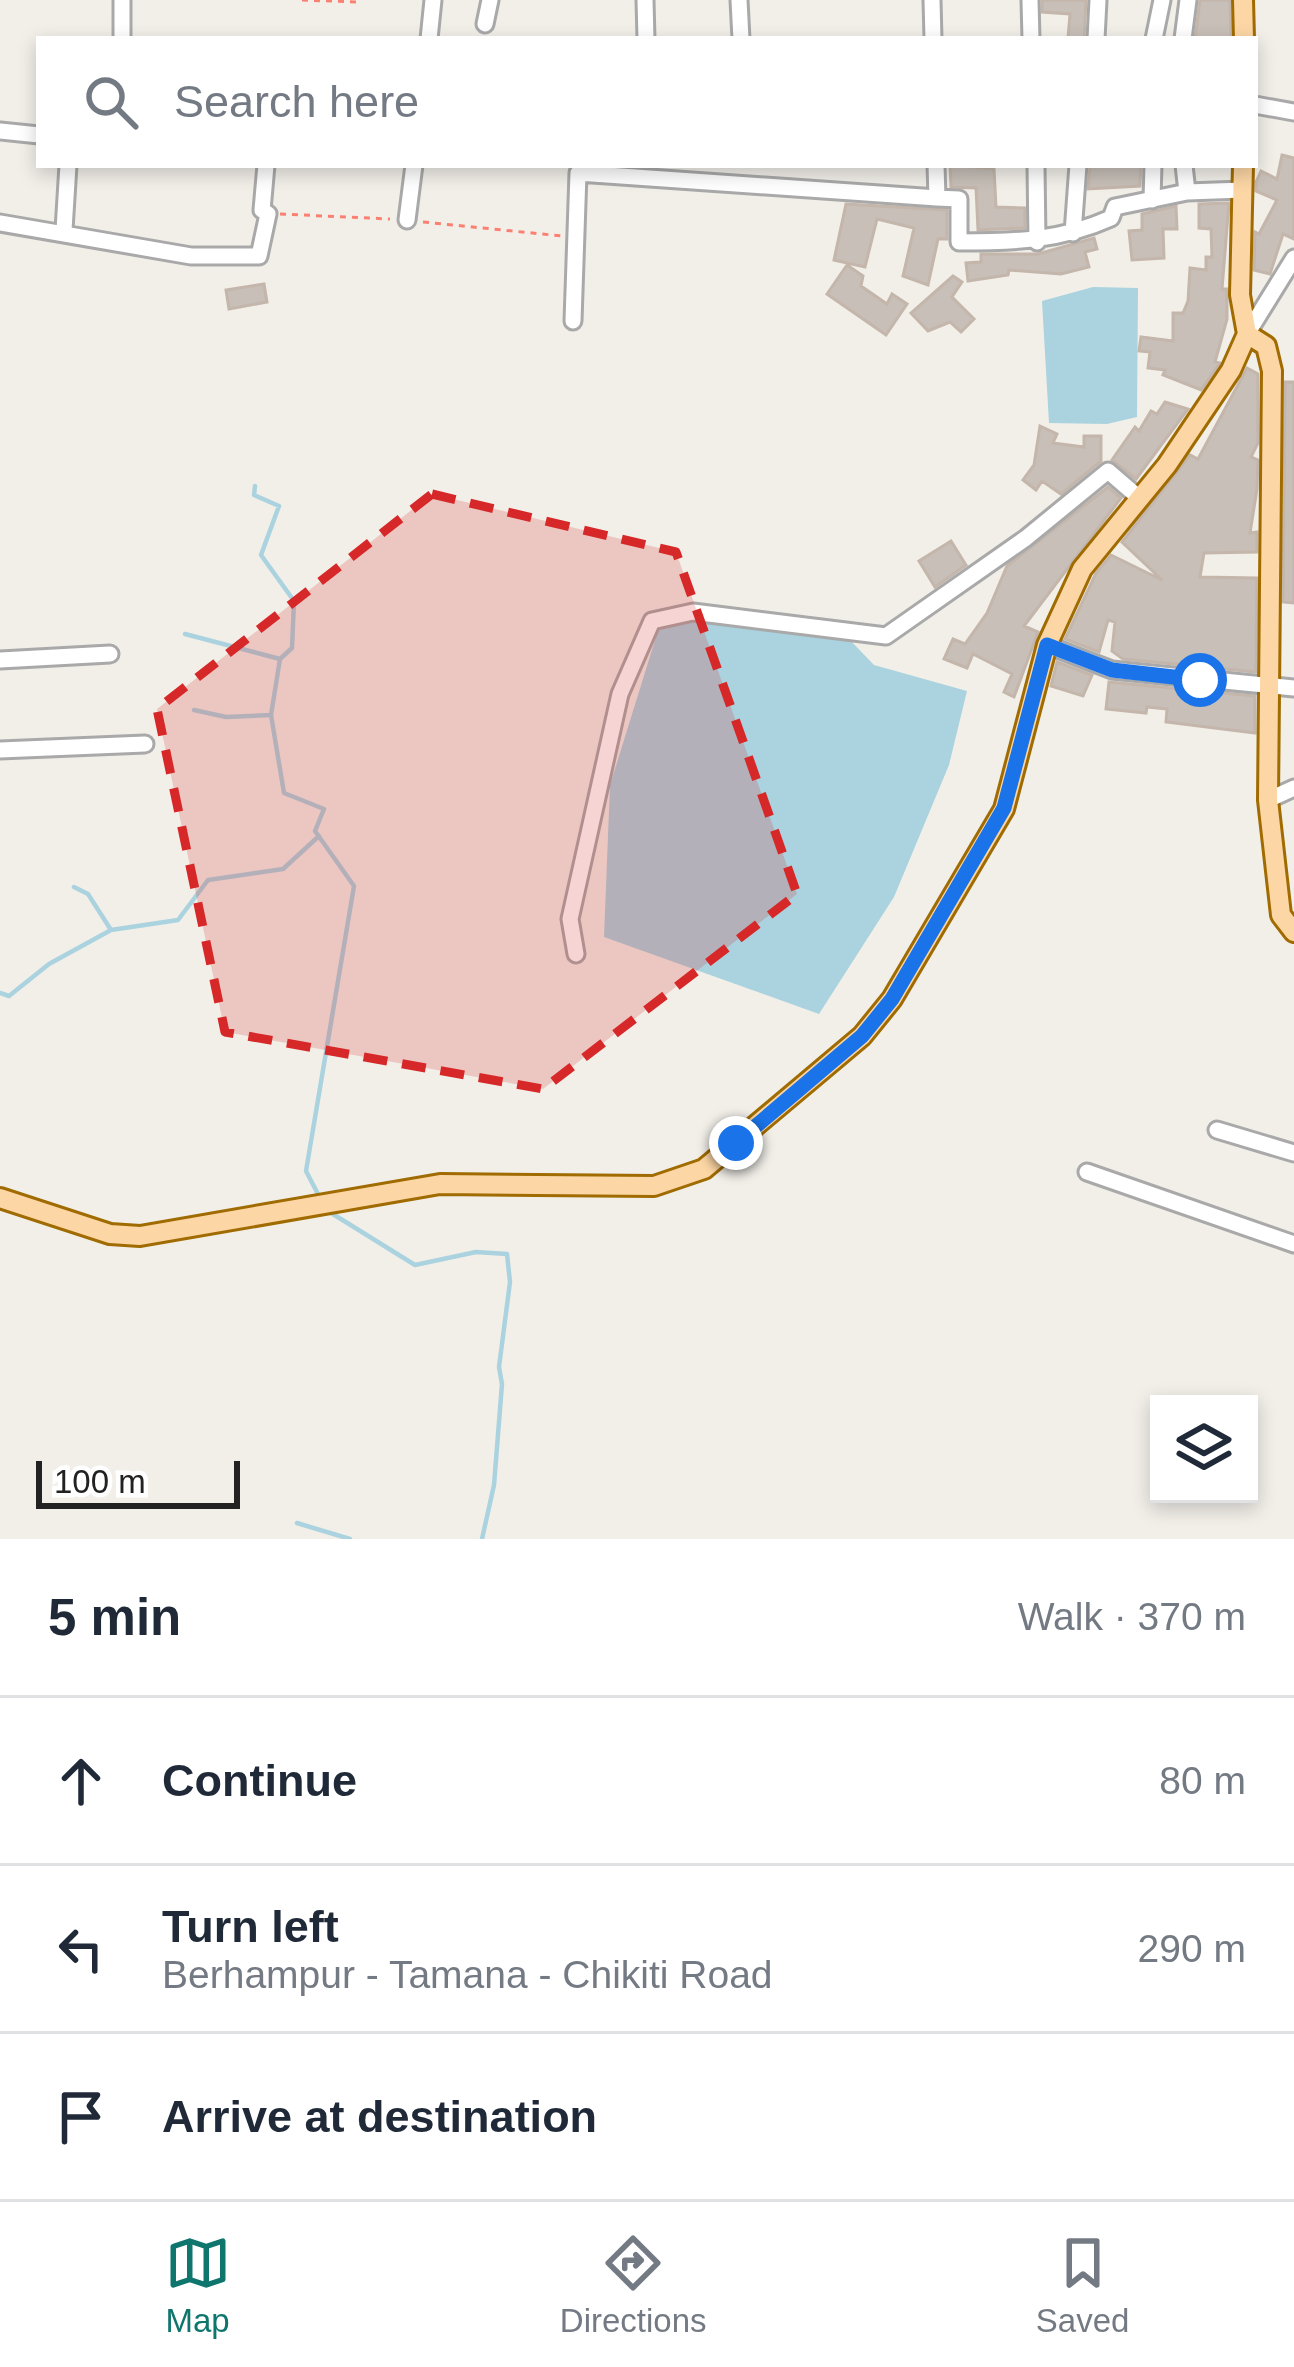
<!DOCTYPE html>
<html lang="en">
<head>
<meta charset="utf-8">
<style>
	:root { --surface:#fff; --page:#f6f6f7; --text:#1f2937; --muted:#747a83; --line:#e0e1e3; --accent:#0f766e }
	body { margin:0; font-family:Helvetica,sans-serif; background:var(--page); color:var(--text) }
	.controls { position:absolute; right:36px; bottom:36px; display:grid; overflow:hidden; border-radius:0px; box-shadow:0 6px 18px #0003 }
	.controls button { width:108px; height:108px; display:grid; place-items:center; padding:0; border:0; border-bottom:3px solid var(--line); background:var(--surface); color:var(--text); font:60px sans-serif }
	.scale { position:absolute; left:36px; bottom:30px; width:204px; box-sizing:border-box; padding-left:12px; border:6px solid #222; border-top:0; font-size:33px; line-height:42px; white-space:nowrap; color:#222; -webkit-text-stroke:9px #fff; paint-order:stroke }
	.stop { position:absolute; width:36px; height:36px; margin:-27px; border:9px solid #1a73e8; border-radius:50%; background:#fff }
	.stop.end { background:#1a73e8; border-color:#fff; box-shadow:0 3px 12px #0008 }
	.list { margin:0; padding:0; list-style:none }
	h2 { display:flex; justify-content:space-between; align-items:center; height:156px; margin:0; padding:0 48px; font-size:51px }
	h2 small { font-size:39px; font-weight:400; color:var(--muted) }
	.list li { display:grid; grid-template-columns:78px 1fr auto; gap:36px; align-items:center; box-sizing:border-box; height:168px; padding:0 48px; border-top:3px solid var(--line) }
	.list b { display:block; font-size:45px; white-space:nowrap }
	.list p { margin:0; font-size:39px; white-space:nowrap; color:var(--muted) }
	.list em { font-size:39px; font-style:normal; color:var(--muted) }
	.icon { flex:none; width:66px; height:66px; fill:none; stroke:currentColor; stroke-width:2; stroke-linecap:round; stroke-linejoin:round }
	.map { position:relative; flex:none; width:1294px; height:1539px; overflow:hidden }
	.search { position:absolute; background:var(--surface); box-shadow:0 6px 18px #0003; left:36px; right:36px; top:36px; height:132px; display:flex; align-items:center; gap:30px; box-sizing:border-box; padding:0 42px; border-radius:0px; color:var(--muted); font-size:45px }
	.sheet { height:660px; background:var(--surface) }
	nav { display:flex; justify-content:space-around; align-items:center; box-sizing:border-box; height:168px; border-top:3px solid var(--line); background:var(--surface); font-size:33px; color:var(--muted) }
	nav a { display:grid; justify-items:center; gap:6px }
	nav .on { color:var(--accent) }
	.map>svg:first-child { display:block }
	.water { fill:#aad3df }
	.lines { fill:none; stroke-linecap:round; stroke-linejoin:round }
	.stream { stroke:#aad3df; stroke-width:4.5 }
	.building { fill:#c7bfb8; stroke:#c4b6ab; stroke-width:3 }
	.minor-casing { stroke:#a9a9a9; stroke-width:21 }
	.major-casing { stroke:#a06b00; stroke-width:24 }
	.path { stroke:#fa8072; stroke-width:3; stroke-dasharray:6 6; stroke-linecap:butt }
	.minor { stroke:#fff; stroke-width:15 }
	.major { stroke:#fcd6a4; stroke-width:18 }
	.route { stroke:#1a73e8; stroke-width:15 }
	.marked { fill:#d62828; fill-opacity:0.2; stroke:#d62828; stroke-width:9; stroke-dasharray:24 15; stroke-linejoin:round }
</style>
</head>
<body>
<div class="map">
<svg width="1294" height="1539" viewBox="0 0 1294 1539">
	<rect width="100%" height="100%" fill="#f2efe9"/>
	<!-- water -->
	<path class="water" d="M1093 287 1138 288 1137 417 1107 424 1049 423 1042 301Z
		M665 608 849 639 874 665 967 691 949 765 894 897 819 1014 604 937 610 785Z"/>
	<g class="lines">
		<!-- stream -->
		<path class="stream" d="M255 486 254 495 279 506 261 555 294 601 292 648 280 659 271 715 284 793 324 809 315 831 354 886 306 1171 319 1196
			M185 634 280 659
			M194 710 226 717 271 715
			M74 887 88 894 111 930 178 920 208 880 283 869 319 836
			M0 993 9 996 49 964 111 930
			M328 1211 415 1265 476 1252 507 1254 510 1282 499 1367 502 1384 494 1485 482 1539
			M297 1523 350 1539"/>
	</g>
	<!-- building -->
	<path class="building" d="M1042 0H1086L1084 39 1068 38 1070 14 1042 12Z
		M1200 0H1230L1231 39H1195Z
		M1282 155 1294 158V239L1283 234 1270 274 1254 270 1255 232 1259 234 1277 200 1256 191V182L1261 171 1277 179Z
		M950 165 994 169 996 207 1025 208V228L978 230 976 188 951 187Z
		M1141 165 1140 186 1088 189 1090 166Z
		M1229 203 1222 289H1227V319L1215 362 1220 363 1201 390 1163 375 1165 370 1148 368 1150 352 1139 351 1141 337 1173 341V313H1183L1188 301 1190 268 1206 270V257H1212L1211 229 1199 228V204Z
		M846 204 947 210V239H938L928 285 903 276 914 228 877 219 865 267 834 260Z
		M1176 206 1177 229H1163L1164 258 1132 260 1129 231 1142 230V214Z
		M1094 238 1097 249 1085 252 1089 267 1061 274 1009 270 1008 275 968 281 966 263 981 262V254H1038Z
		M847 265 863 276 861 286 887 304 892 294 907 304 886 335 827 294Z
		M953 276 962 282 952 297 974 319 961 332 950 322 928 331 911 313Z
		M264 284 267 302 229 309 226 290Z
		M1247 368 1258 374V443L1251 457 1258 460 1257 489 1250 533 1257 532V552L1204 553 1200 577 1257 578 1256 672 1123 659 1112 651 1115 622 1108 620 1099 652 1065 639 1096 573 1111 555 1162 580 1122 542 1190 455 1198 459Z
		M1285 382H1294V603L1283 602Z
		M1165 402 1188 409 1136 479 1112 460 1135 427 1139 431 1151 411 1157 414Z
		M1040 426 1057 434 1053 443 1084 447V436H1101V461L1061 494 1042 481 1036 490 1023 480 1034 465Z
		M1108 487 1121 498 1024 626 1038 632 1014 697 1004 692 1012 674 973 654 967 668 944 659 953 639 965 644 987 613 1007 566Z
		M951 541 966 565 935 587 919 561Z
		M1057 662 1092 675 1083 696 1051 686Z
		M1109 682 1255 696V733L1166 722 1167 709 1147 707 1146 713 1106 709Z"/>
	<g class="lines">
		<defs>
			<path id="minor" d="M122 0V39
				M645 0 646 39
				M739 0 741 39
				M932 0 933 39
				M1030 0 1031 39
				M485 24 490 0
				M429 39 433 0
				M1096 39 1098 0
				M1154 39 1162 0
				M1183 39 1188 0
				M1255 105 1294 112
				M0 131 39 135
				M1036 165 1037 242
				M1184 165 1187 192
				M937 198 959 199V242C1014 242 1060 241 1111 218L1115 207 1187 192 1243 190
				M1152 200 1153 165
				M407 220 414 165
				M0 223 191 256H259L268 214 262 210 266 165
				M64 230 68 165
				M1073 233 1078 165
				M573 321 578 173 937 198 936 165
				M1247 334 1294 258
				M1047 645 1112 670 1294 688
				M0 660 110 654
				M0 750 145 744
				M1268 800 1294 788
				M576 954 570 919 620 694 652 621 693 612 886 636 1026 538 1108 471 1137 496
				M1217 1130 1294 1153
				M1087 1172 1294 1244"/>
			<path id="major" d="M1243 0 1244 39
				M1247 334 1266 346 1272 371 1268 800 1281 915 1294 932
				M0 1198 110 1234 140 1236 440 1184 654 1186 704 1169 862 1036 892 999 1004 809 1047 645 1082 569 1167 465 1231 370 1247 334 1240 295 1243 165"/>
		</defs>
		<!-- minor casing -->
		<use href="#minor" class="minor-casing"/>
		<!-- major casing -->
		<use href="#major" class="major-casing"/>
		<!-- path -->
		<path class="path" d="M302 0 358 2
			M280 214 390 219
			M423 222 562 236"/>
		<!-- minor -->
		<use href="#minor" class="minor"/>
		<!-- major -->
		<use href="#major" class="major"/>
	</g>
	<g class="lines">
		<!-- route -->
		<path class="route" d="M736 1143 862 1036 892 999 1004 808 1047 645 1112 670 1200 680"/>
	</g>
	<!-- marked area -->
	<path class="marked" d="M432 494 676 552 797 894 543 1089 225 1032 157 709Z"/>
</svg>
<div class="controls">
<button><svg class="icon" aria-label="layers" viewBox="0 0 24 24"><path d="M12 4l9 5-9 5-9-5zM3 14l9 5 9-5"/></svg></button>
</div>
<div class="scale">100 m</div>
<div class="stop" style="left:1200px;top:680px"></div>
<div class="stop end" style="left:736px;top:1143px"></div>
<div class="search"><svg class="icon" aria-label="search" viewBox="0 0 24 24"><circle cx="10" cy="10" r="6"/><path d="M15 15l6 6"/></svg>Search here</div>
</div>
<section class="sheet">
<h2>5 min<small>Walk · 370 m</small></h2>
<ul class="list">
<li><svg class="icon" aria-label="ahead" viewBox="0 0 24 24"><path d="M12 20V5M6 11l6-6 6 6"/></svg><div><b>Continue</b></div><em>80 m</em></li>
<li><svg class="icon" aria-label="left" viewBox="0 0 24 24"><path d="M17 20v-9H6M10 6l-5 5 5 5"/></svg><div><b>Turn left</b><p>Berhampur - Tamana - Chikiti Road</p></div><em>290 m</em></li>
<li><svg class="icon" aria-label="arrive" viewBox="0 0 24 24"><path d="M6 21V4h12l-3 4 3 4H6"/></svg><div><b>Arrive at destination</b></div></li>
</ul>
</section>
<nav>
<a class="on"><svg class="icon" aria-label="map" viewBox="0 0 24 24"><path d="M3 6l6-2 6 2 6-2v14l-6 2-6-2-6 2zM9 4v14M15 6v14"/></svg>Map</a>
<a><svg class="icon" aria-label="directions" viewBox="0 0 24 24"><path d="M12 3l9 9-9 9-9-9zM9 14v-3h6M13 9l2 2-2 2"/></svg>Directions</a>
<a><svg class="icon" aria-label="saved" viewBox="0 0 24 24"><path d="M7 4h10v16l-5-4-5 4z"/></svg>Saved</a>
</nav>
</body>
</html>
